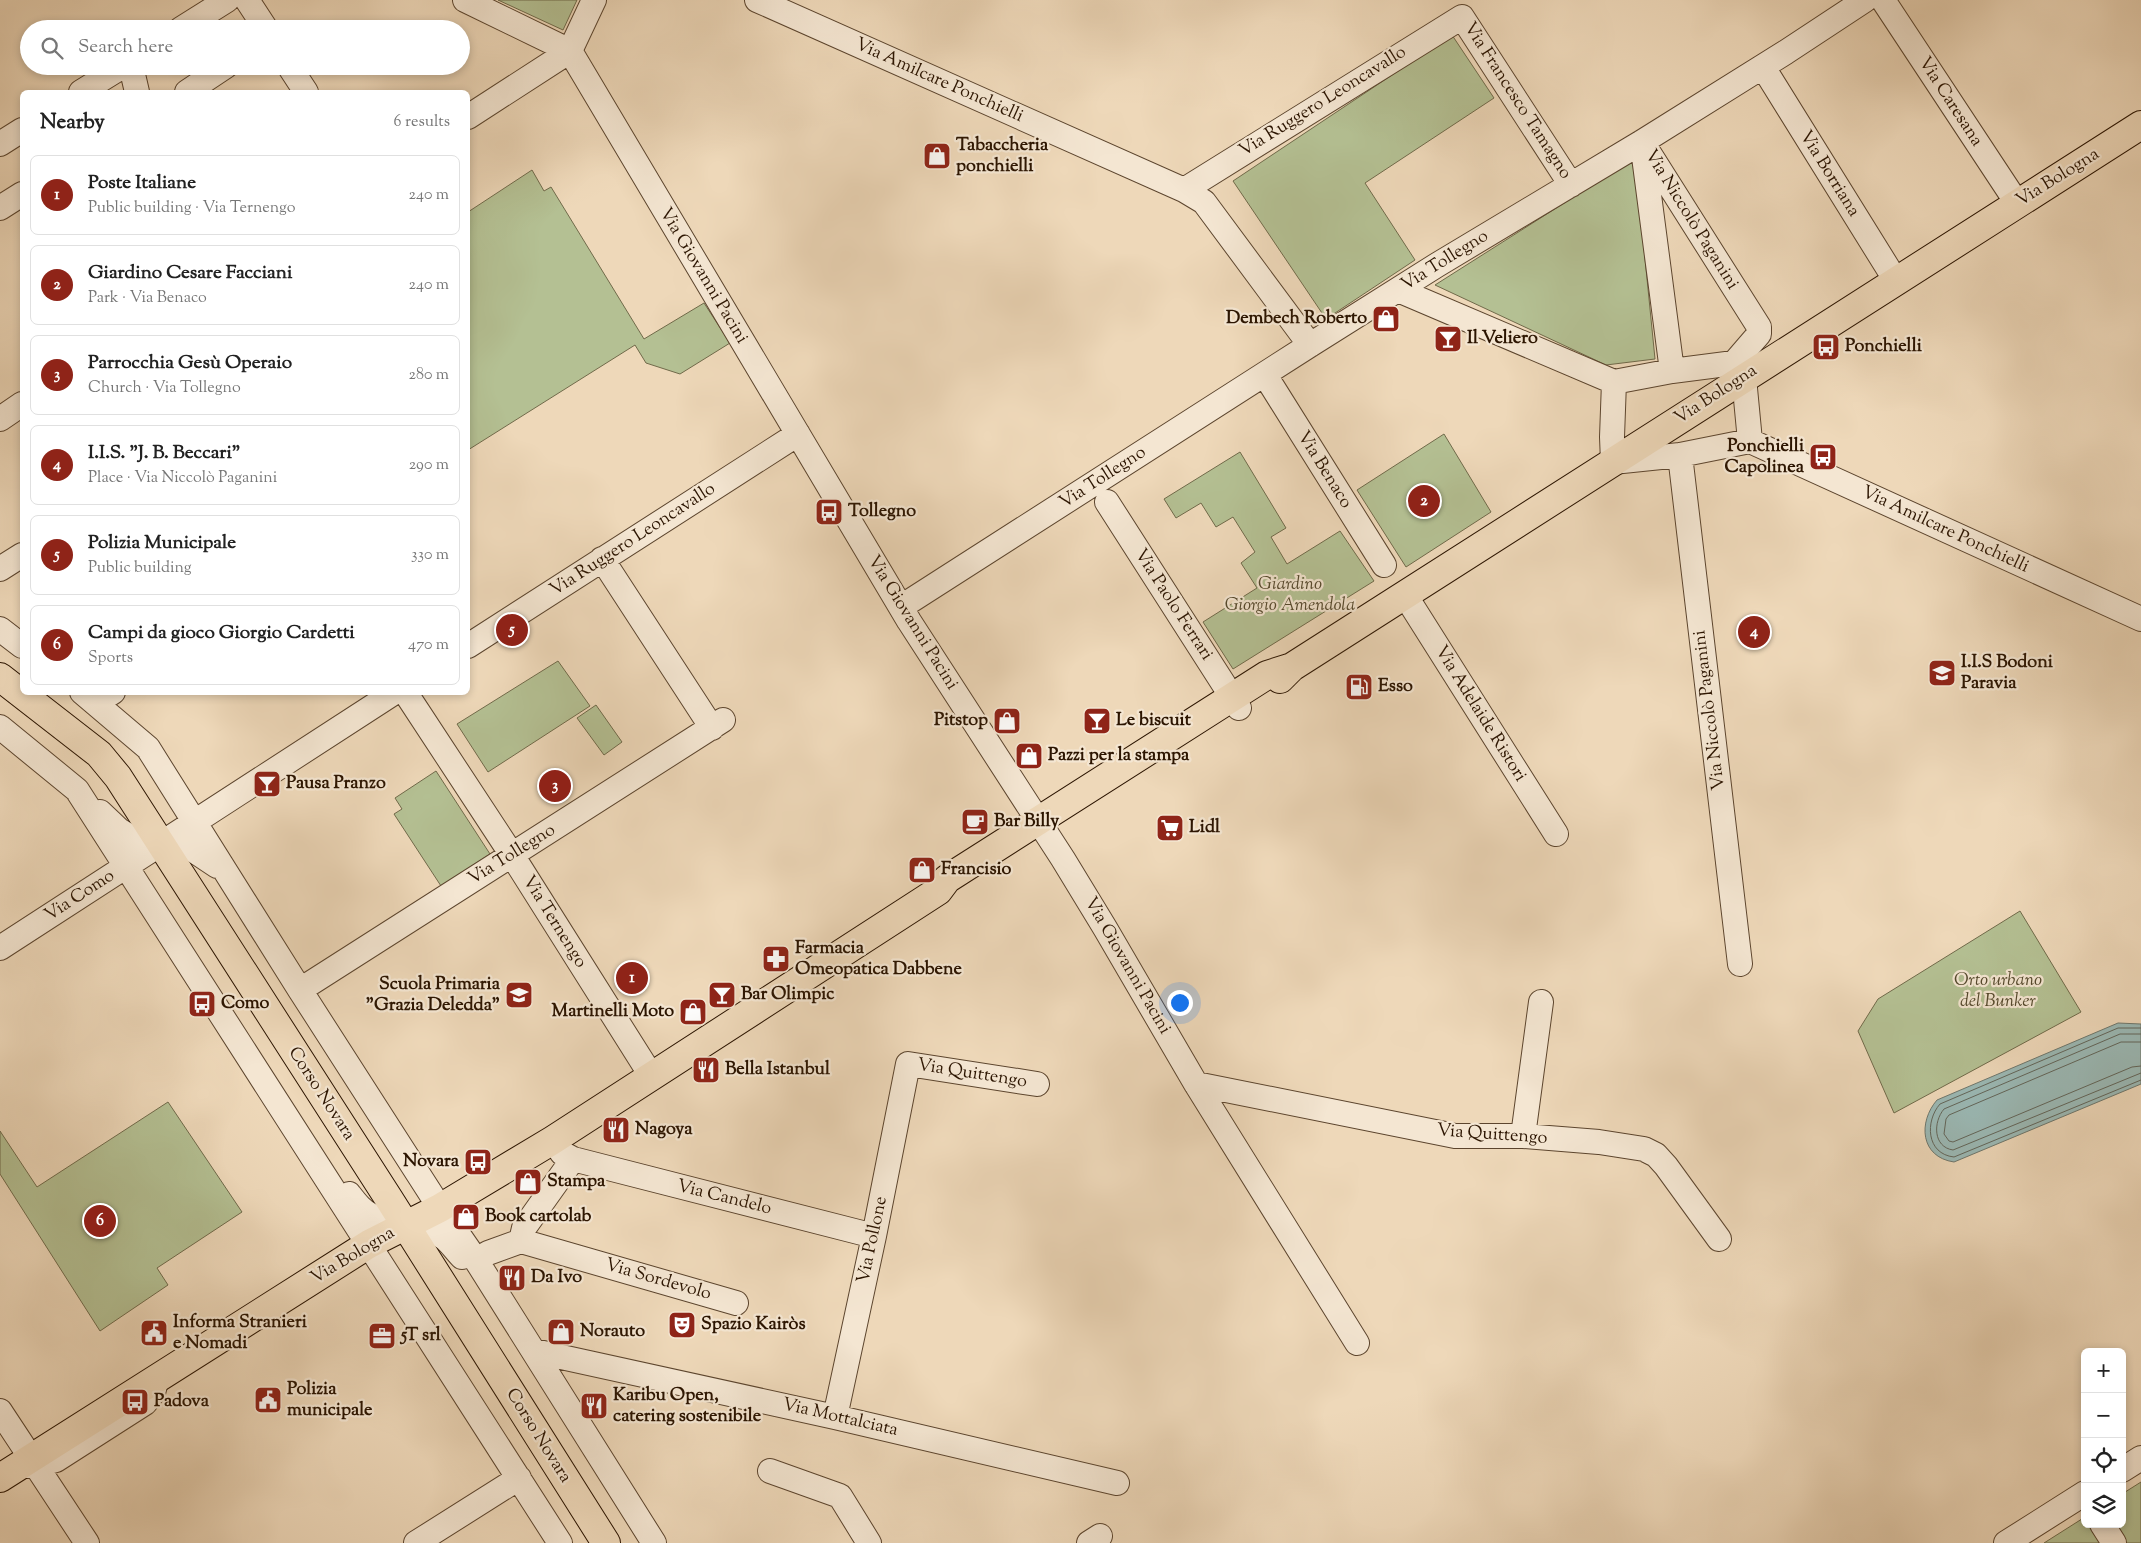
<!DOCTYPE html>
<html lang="en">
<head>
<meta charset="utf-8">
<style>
	:root { --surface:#fff; --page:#f2f2f2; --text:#222; --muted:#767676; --line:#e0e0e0; --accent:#8f2418 }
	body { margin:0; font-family:"Sorts Mill Goudy",serif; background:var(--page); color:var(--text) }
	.controls { position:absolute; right:15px; bottom:15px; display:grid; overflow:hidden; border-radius:8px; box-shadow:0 2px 8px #0003 }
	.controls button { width:45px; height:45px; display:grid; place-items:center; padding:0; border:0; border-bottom:1px solid var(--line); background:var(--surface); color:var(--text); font:25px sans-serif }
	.you { position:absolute; left:1179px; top:1002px; width:18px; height:18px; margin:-12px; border:4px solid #fff; border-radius:50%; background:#1a73e8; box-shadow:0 0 0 8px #1a73e833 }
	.badge { display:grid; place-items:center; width:32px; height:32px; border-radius:50%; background:var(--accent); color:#fff; font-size:16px; font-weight:700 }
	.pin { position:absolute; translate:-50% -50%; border:2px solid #fff; box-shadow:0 1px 5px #0006 }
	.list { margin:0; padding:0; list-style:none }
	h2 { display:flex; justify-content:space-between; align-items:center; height:65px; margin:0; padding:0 20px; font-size:21px }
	h2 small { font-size:16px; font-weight:400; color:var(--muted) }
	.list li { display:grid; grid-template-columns:32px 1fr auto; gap:15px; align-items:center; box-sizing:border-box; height:80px; margin:0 10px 10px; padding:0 10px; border:1px solid var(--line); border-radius:8px }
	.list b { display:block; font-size:19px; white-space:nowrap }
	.list p { margin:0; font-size:16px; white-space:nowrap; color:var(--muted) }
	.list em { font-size:16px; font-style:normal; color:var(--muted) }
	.icon { flex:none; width:28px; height:28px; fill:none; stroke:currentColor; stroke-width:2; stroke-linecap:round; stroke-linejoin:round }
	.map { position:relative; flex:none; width:2141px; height:1543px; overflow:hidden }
	.search { position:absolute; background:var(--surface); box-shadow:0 2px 8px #0003; left:20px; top:20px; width:450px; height:55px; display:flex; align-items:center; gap:12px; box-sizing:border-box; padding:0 18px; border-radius:28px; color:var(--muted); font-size:19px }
	.panel { position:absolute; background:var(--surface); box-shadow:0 2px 8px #0003; left:20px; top:90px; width:450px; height:605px; border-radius:8px }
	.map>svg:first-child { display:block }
	.green { fill:#b4c093; stroke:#706a4a }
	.water { fill:#9bb9b5; stroke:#6e776d }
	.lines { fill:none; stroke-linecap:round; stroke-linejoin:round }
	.shore { stroke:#63665a; stroke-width:1 }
	.minor-casing { stroke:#5c452e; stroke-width:26 }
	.major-casing { stroke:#2b1400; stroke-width:30 }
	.minor { stroke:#f4e6d2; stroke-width:24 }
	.major { stroke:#eed8b9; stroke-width:28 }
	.labels { text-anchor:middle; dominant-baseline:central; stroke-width:4.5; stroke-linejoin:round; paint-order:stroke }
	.street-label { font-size:18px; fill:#2b1400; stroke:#f4e6d2 }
	.poi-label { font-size:18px; font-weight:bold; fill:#2b1400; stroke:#f4e6d2; text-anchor:start }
	.park-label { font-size:18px; font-style:italic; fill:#54482c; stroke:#f4e6d2 }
</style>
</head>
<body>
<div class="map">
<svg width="2141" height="1543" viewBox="0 0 2141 1543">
	<rect width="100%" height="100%" fill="#eed8b9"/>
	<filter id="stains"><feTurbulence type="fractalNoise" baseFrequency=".004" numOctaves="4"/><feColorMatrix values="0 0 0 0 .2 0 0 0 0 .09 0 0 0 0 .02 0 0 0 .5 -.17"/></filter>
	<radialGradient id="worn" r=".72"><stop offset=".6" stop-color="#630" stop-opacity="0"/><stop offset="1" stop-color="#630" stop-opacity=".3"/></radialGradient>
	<!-- green -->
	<path class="green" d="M498 0H577L563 30Z
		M1452 35 1494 98 1365 183 1415 260 1326 319 1233 181Z
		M1635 158 1655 359 1606 365 1435 285Z
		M532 170 544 191 551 187 644 339 704 303 730 343 680 374 646 363 635 345 468 450V212Z
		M1444 434 1491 512 1406 567 1357 490Z
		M1240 452 1286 528 1271 537 1287 564 1340 531 1374 581 1233 669 1203 622 1257 588 1241 563 1255 552 1233 517 1216 527 1201 503 1176 518 1164 499Z
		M558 661 590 706 488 772 457 724Z
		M596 705 622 742 604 755 577 718Z
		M436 771 490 854 441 886 394 814 402 809 395 798Z
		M2020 911 2081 1012 1894 1113 1858 1031 1878 999Z
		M168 1102 242 1212 157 1268 168 1285 100 1331 0 1174V1131L37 1187Z
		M2141 1482V1543H2044L2085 1517V1524H2122V1494Z"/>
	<!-- water -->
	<path class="water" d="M2118 1023 2141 1024V1084L1954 1162C1920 1157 1918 1122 1937 1100Z"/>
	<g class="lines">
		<!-- shore -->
		<path class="shore" d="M2141 1028H2118L1940 1104C1925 1121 1926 1154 1954 1157L2141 1080
			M2141 1034H2120L1944 1109C1933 1122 1933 1147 1953 1150L2141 1073
			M2141 1042H2121L1949 1115 1946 1119 1944 1134 1949 1141 1953 1142 2132 1067 2141 1066"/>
		<defs>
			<path id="minor" d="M247 0 266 29
				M465 0 570 51
				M757 0 1184 190 1204 202 1310 345
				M1883 0 2017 203
				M181 29 227 0
				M570 51 909 621 1063 859 1105 928 1196 1084 1357 1343
				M570 51 594 0
				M131 66 137 92
				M289 66 306 92
				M1763 67 1896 281
				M81 92 123 66
				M187 92 226 66
				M468 117 570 51
				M1642 142 1759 327V334L1734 363
				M0 144 22 130
				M1643 149 1672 371
				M1184 190 1462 17 1571 185
				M0 208 22 194
				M1398 290 1614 382
				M1734 363 1744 378 1750 441 1680 455 1613 462 1612 437 1614 382 1672 371Z
				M1265 375 1384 565
				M0 419 22 404
				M1750 441 2141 619
				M1680 455 1740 964
				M1107 502 1239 708
				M602 559 712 728
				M0 569 22 555
				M1405 595 1556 834
				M901 607 1310 345 1437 265 1642 142 1786 52 1865 0
				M0 629 22 646
				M468 646 798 434
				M82 692 148 748 300 990 440 1208 476 1260 654 1543
				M405 692 512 855 652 1077
				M96 703 113 692
				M0 727 77 790 560 1543
				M100 812 119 830 132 838 159 844 187 846 217 866
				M0 948 395 692
				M300 990 723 720
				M1196 1084 1455 1136H1523L1599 1142 1644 1149 1656 1155 1666 1166 1719 1239
				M1523 1136 1541 1002
				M553 1140 562 1153 573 1159 874 1236
				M349 1194C356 1203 362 1211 372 1216 393 1228 422 1223 443 1237 450 1242 456 1251 462 1257
				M521 1241 736 1303
				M521 1241 524 1228 573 1159
				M476 1260 488 1253 521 1241
				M534 1351 835 1417 1117 1483
				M0 1411 87 1543
				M835 1417 874 1236 908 1064 1037 1084
				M20 1466H35L56 1460 145 1403 153 1393 157 1378
				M2122 1470 2141 1458
				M770 1471 840 1496 869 1543
				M2102 1524 2114 1543
				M416 1543 519 1478
				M1089 1543 1100 1536
				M2006 1543 2085 1493"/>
			<path id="major" d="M0 677 99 754 118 777 389 1199 606 1543
				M1280 679 1292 667 2141 125
				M0 1478 369 1244 440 1208 553 1140 938 891 947 879 1267 675 1292 667"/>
		</defs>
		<!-- minor casing -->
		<use href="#minor" class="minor-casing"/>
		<!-- major casing -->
		<use href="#major" class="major-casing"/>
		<!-- minor -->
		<use href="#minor" class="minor"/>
		<!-- major -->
		<use href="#major" class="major"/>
	</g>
	<!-- icons -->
	<defs>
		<symbol id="shop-square" viewBox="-11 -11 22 22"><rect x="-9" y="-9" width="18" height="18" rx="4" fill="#8f2418" stroke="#f4e6d2"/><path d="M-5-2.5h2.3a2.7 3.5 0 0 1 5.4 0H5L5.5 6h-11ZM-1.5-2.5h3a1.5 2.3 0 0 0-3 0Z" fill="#fff"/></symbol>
		<symbol id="bar-square" viewBox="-11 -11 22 22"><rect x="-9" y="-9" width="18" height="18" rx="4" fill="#8f2418" stroke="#f4e6d2"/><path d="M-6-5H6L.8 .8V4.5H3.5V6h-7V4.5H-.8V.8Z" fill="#fff"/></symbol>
		<symbol id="bus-square" viewBox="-11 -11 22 22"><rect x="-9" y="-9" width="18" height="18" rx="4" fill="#8f2418" stroke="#f4e6d2"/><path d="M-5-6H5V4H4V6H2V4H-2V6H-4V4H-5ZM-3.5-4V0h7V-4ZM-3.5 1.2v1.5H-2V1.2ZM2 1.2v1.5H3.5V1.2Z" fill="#fff"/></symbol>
		<symbol id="school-square" viewBox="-11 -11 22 22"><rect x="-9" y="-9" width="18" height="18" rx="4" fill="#8f2418" stroke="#f4e6d2"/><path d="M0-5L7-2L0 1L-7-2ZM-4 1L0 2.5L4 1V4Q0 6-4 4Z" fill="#fff"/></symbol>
		<symbol id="fuel-square" viewBox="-11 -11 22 22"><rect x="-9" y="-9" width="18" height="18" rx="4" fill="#8f2418" stroke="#f4e6d2"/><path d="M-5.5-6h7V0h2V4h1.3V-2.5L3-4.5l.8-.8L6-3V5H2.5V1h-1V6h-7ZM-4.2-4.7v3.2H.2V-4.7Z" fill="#fff"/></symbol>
		<symbol id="cafe-square" viewBox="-11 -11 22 22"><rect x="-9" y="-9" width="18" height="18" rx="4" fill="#8f2418" stroke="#f4e6d2"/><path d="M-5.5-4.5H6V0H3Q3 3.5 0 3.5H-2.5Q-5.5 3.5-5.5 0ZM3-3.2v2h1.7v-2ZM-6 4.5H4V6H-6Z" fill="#fff"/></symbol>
		<symbol id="supermarket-square" viewBox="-11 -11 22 22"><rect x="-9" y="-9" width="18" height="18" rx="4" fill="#8f2418" stroke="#f4e6d2"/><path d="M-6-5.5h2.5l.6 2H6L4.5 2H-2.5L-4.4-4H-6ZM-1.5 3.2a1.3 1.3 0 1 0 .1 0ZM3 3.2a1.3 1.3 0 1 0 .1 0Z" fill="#fff"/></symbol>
		<symbol id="pharmacy-square" viewBox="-11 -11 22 22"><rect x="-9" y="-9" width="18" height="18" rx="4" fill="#8f2418" stroke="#f4e6d2"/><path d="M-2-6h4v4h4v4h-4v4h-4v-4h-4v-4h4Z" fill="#fff"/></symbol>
		<symbol id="restaurant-square" viewBox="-11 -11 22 22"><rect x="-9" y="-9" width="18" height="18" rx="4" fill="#8f2418" stroke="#f4e6d2"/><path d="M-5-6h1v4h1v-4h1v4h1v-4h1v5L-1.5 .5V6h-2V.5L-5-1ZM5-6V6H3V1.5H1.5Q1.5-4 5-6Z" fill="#fff"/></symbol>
		<symbol id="theatre-square" viewBox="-11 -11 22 22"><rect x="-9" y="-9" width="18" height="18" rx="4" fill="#8f2418" stroke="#f4e6d2"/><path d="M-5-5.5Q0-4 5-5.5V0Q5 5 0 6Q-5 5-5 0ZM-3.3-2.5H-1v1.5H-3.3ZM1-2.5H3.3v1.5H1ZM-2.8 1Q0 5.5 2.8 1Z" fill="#fff"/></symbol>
		<symbol id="civic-square" viewBox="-11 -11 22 22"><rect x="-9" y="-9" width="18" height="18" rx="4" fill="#8f2418" stroke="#f4e6d2"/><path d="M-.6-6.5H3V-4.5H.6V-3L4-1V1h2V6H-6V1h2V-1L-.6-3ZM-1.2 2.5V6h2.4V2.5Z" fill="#fff"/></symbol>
		<symbol id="office-square" viewBox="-11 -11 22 22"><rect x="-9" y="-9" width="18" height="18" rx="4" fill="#8f2418" stroke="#f4e6d2"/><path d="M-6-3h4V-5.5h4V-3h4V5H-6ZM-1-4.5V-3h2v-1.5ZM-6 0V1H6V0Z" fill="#fff"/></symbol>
	</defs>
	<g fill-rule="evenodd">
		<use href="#shop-square" x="921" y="140" width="32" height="32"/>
		<use href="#shop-square" x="1370" y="303" width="32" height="32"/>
		<use href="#bar-square" x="1432" y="323" width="32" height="32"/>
		<use href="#bus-square" x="1810" y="331" width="32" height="32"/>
		<use href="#bus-square" x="1807" y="441" width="32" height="32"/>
		<use href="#bus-square" x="813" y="496" width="32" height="32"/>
		<use href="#school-square" x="1926" y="657" width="32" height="32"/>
		<use href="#fuel-square" x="1343" y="671" width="32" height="32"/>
		<use href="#shop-square" x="991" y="705" width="32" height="32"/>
		<use href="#bar-square" x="1081" y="705" width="32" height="32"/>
		<use href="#shop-square" x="1013" y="740" width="32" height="32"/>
		<use href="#bar-square" x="251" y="768" width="32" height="32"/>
		<use href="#cafe-square" x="959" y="806" width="32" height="32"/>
		<use href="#supermarket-square" x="1154" y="812" width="32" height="32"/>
		<use href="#shop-square" x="906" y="854" width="32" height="32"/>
		<use href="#pharmacy-square" x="760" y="943" width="32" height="32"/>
		<use href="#school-square" x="503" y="979" width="32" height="32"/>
		<use href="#bar-square" x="706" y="979" width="32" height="32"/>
		<use href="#bus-square" x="186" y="988" width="32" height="32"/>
		<use href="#shop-square" x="677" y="996" width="32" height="32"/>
		<use href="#restaurant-square" x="690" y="1054" width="32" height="32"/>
		<use href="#restaurant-square" x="600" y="1114" width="32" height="32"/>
		<use href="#bus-square" x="462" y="1146" width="32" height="32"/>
		<use href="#shop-square" x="512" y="1166" width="32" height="32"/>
		<use href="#shop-square" x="450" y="1201" width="32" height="32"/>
		<use href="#restaurant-square" x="496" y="1262" width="32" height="32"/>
		<use href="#theatre-square" x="666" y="1309" width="32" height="32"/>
		<use href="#shop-square" x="545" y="1316" width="32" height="32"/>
		<use href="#civic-square" x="138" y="1317" width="32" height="32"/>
		<use href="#office-square" x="366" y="1320" width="32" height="32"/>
		<use href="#civic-square" x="252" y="1384" width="32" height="32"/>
		<use href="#bus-square" x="119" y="1386" width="32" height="32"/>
		<use href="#restaurant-square" x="578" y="1390" width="32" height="32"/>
	</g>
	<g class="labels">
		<!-- street labels -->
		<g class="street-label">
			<text transform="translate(939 81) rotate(24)">Via Amilcare Ponchielli</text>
			<text transform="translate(1517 101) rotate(57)">Via Francesco Tamagno</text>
			<text transform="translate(1323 102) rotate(-32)">Via Ruggero Leoncavallo</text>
			<text transform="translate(1950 102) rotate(57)">Via Caresana</text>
			<text transform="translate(1829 174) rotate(58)">Via Borriana</text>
			<text transform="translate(2058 178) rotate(-32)">Via Bologna</text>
			<text transform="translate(1691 220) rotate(58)">Via Niccolò Paganini</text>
			<text transform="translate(1445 261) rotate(-32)">Via Tollegno</text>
			<text transform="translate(703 276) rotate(59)">Via Giovanni Pacini</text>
			<text transform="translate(1716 395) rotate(-33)">Via Bologna</text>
			<text transform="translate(1324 470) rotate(58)">Via Benaco</text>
			<text transform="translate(1103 478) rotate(-33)">Via Tollegno</text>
			<text transform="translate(1945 530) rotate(25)">Via Amilcare Ponchielli</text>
			<text transform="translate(633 540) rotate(-33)">Via Ruggero Leoncavallo</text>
			<text transform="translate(1173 605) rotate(57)">Via Paolo Ferrari</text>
			<text transform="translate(912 623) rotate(58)">Via Giovanni Pacini</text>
			<text transform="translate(1710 710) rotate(-97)">Via Niccolò Paganini</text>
			<text transform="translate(1480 714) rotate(58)">Via Adelaide Ristori</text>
			<text transform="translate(512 855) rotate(-32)">Via Tollegno</text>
			<text transform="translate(80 896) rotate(-33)">Via Como</text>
			<text transform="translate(554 922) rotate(58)">Via Ternengo</text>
			<text transform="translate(1127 966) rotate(60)">Via Giovanni Pacini</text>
			<text transform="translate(972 1074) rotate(9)">Via Quittengo</text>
			<text transform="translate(321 1094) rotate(57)">Corso Novara</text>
			<text transform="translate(1492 1135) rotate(4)">Via Quittengo</text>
			<text transform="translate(724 1198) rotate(14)">Via Candelo</text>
			<text transform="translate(873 1240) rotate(-78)">Via Pollone</text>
			<text transform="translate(353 1256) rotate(-31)">Via Bologna</text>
			<text transform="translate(658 1280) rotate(16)">Via Sordevolo</text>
			<text transform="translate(840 1418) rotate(13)">Via Mottalciata</text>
			<text transform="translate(538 1436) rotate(58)">Corso Novara</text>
		</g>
		<!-- poi labels -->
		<g class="poi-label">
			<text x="956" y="146">Tabaccheria<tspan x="956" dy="21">ponchielli</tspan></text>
			<text x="1367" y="319" text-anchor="end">Dembech Roberto</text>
			<text x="1467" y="339">Il Veliero</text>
			<text x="1845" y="347">Ponchielli</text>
			<text x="1804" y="447" text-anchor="end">Ponchielli<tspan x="1804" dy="21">Capolinea</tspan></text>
			<text x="848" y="512">Tollegno</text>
			<text x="1961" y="663">I.I.S Bodoni<tspan x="1961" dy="21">Paravia</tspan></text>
			<text x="1378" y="687">Esso</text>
			<text x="988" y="721" text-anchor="end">Pitstop</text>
			<text x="1116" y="721">Le biscuit</text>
			<text x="1048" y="756">Pazzi per la stampa</text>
			<text x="286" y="784">Pausa Pranzo</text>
			<text x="994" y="822">Bar Billy</text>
			<text x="1189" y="828">Lidl</text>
			<text x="941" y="870">Francisio</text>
			<text x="795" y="949">Farmacia<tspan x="795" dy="21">Omeopatica Dabbene</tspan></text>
			<text x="500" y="985" text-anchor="end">Scuola Primaria<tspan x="500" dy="21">"Grazia Deledda"</tspan></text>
			<text x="741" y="995">Bar Olimpic</text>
			<text x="221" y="1004">Como</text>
			<text x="674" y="1012" text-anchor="end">Martinelli Moto</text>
			<text x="725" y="1070">Bella Istanbul</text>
			<text x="635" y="1130">Nagoya</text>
			<text x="459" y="1162" text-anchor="end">Novara</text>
			<text x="547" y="1182">Stampa</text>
			<text x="485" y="1217">Book cartolab</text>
			<text x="531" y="1278">Da Ivo</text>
			<text x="173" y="1323">Informa Stranieri<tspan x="173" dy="21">e Nomadi</tspan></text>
			<text x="701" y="1325">Spazio Kairòs</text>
			<text x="580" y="1332">Norauto</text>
			<text x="401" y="1336">5T srl</text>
			<text x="287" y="1390">Polizia<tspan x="287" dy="21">municipale</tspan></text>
			<text x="613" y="1396">Karibu Open,<tspan x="613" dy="21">catering sostenibile</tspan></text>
			<text x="154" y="1402">Padova</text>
		</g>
		<!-- park labels -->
		<g class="park-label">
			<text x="1290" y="585">Giardino<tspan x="1290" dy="21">Giorgio Amendola</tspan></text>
			<text x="1998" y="981">Orto urbano<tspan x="1998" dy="21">del Bunker</tspan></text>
		</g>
	</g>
	<rect width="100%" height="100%" filter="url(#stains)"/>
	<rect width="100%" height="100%" fill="url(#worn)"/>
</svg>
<div class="controls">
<button>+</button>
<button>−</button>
<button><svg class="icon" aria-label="locate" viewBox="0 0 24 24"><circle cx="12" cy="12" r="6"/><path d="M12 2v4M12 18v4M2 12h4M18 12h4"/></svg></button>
<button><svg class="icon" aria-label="layers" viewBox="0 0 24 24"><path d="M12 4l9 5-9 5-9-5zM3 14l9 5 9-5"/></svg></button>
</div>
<div class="you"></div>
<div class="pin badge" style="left:632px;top:978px">1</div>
<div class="pin badge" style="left:1424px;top:501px">2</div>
<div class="pin badge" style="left:555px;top:786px">3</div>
<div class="pin badge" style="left:1754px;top:632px">4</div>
<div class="pin badge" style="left:512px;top:630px">5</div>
<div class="pin badge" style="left:100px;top:1221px">6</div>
<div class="search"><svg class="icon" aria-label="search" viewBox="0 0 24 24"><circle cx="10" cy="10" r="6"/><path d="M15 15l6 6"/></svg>Search here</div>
<section class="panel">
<h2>Nearby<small>6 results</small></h2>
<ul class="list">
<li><span class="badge">1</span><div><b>Poste Italiane</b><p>Public building · Via Ternengo</p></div><em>240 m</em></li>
<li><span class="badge">2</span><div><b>Giardino Cesare Facciani</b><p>Park · Via Benaco</p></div><em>240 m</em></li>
<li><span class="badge">3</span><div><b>Parrocchia Gesù Operaio</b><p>Church · Via Tollegno</p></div><em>280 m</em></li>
<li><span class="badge">4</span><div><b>I.I.S. &quot;J. B. Beccari&quot;</b><p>Place · Via Niccolò Paganini</p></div><em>290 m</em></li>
<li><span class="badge">5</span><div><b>Polizia Municipale</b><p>Public building</p></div><em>330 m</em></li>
<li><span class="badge">6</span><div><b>Campi da gioco Giorgio Cardetti</b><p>Sports</p></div><em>470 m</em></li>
</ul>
</section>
</div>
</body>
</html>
